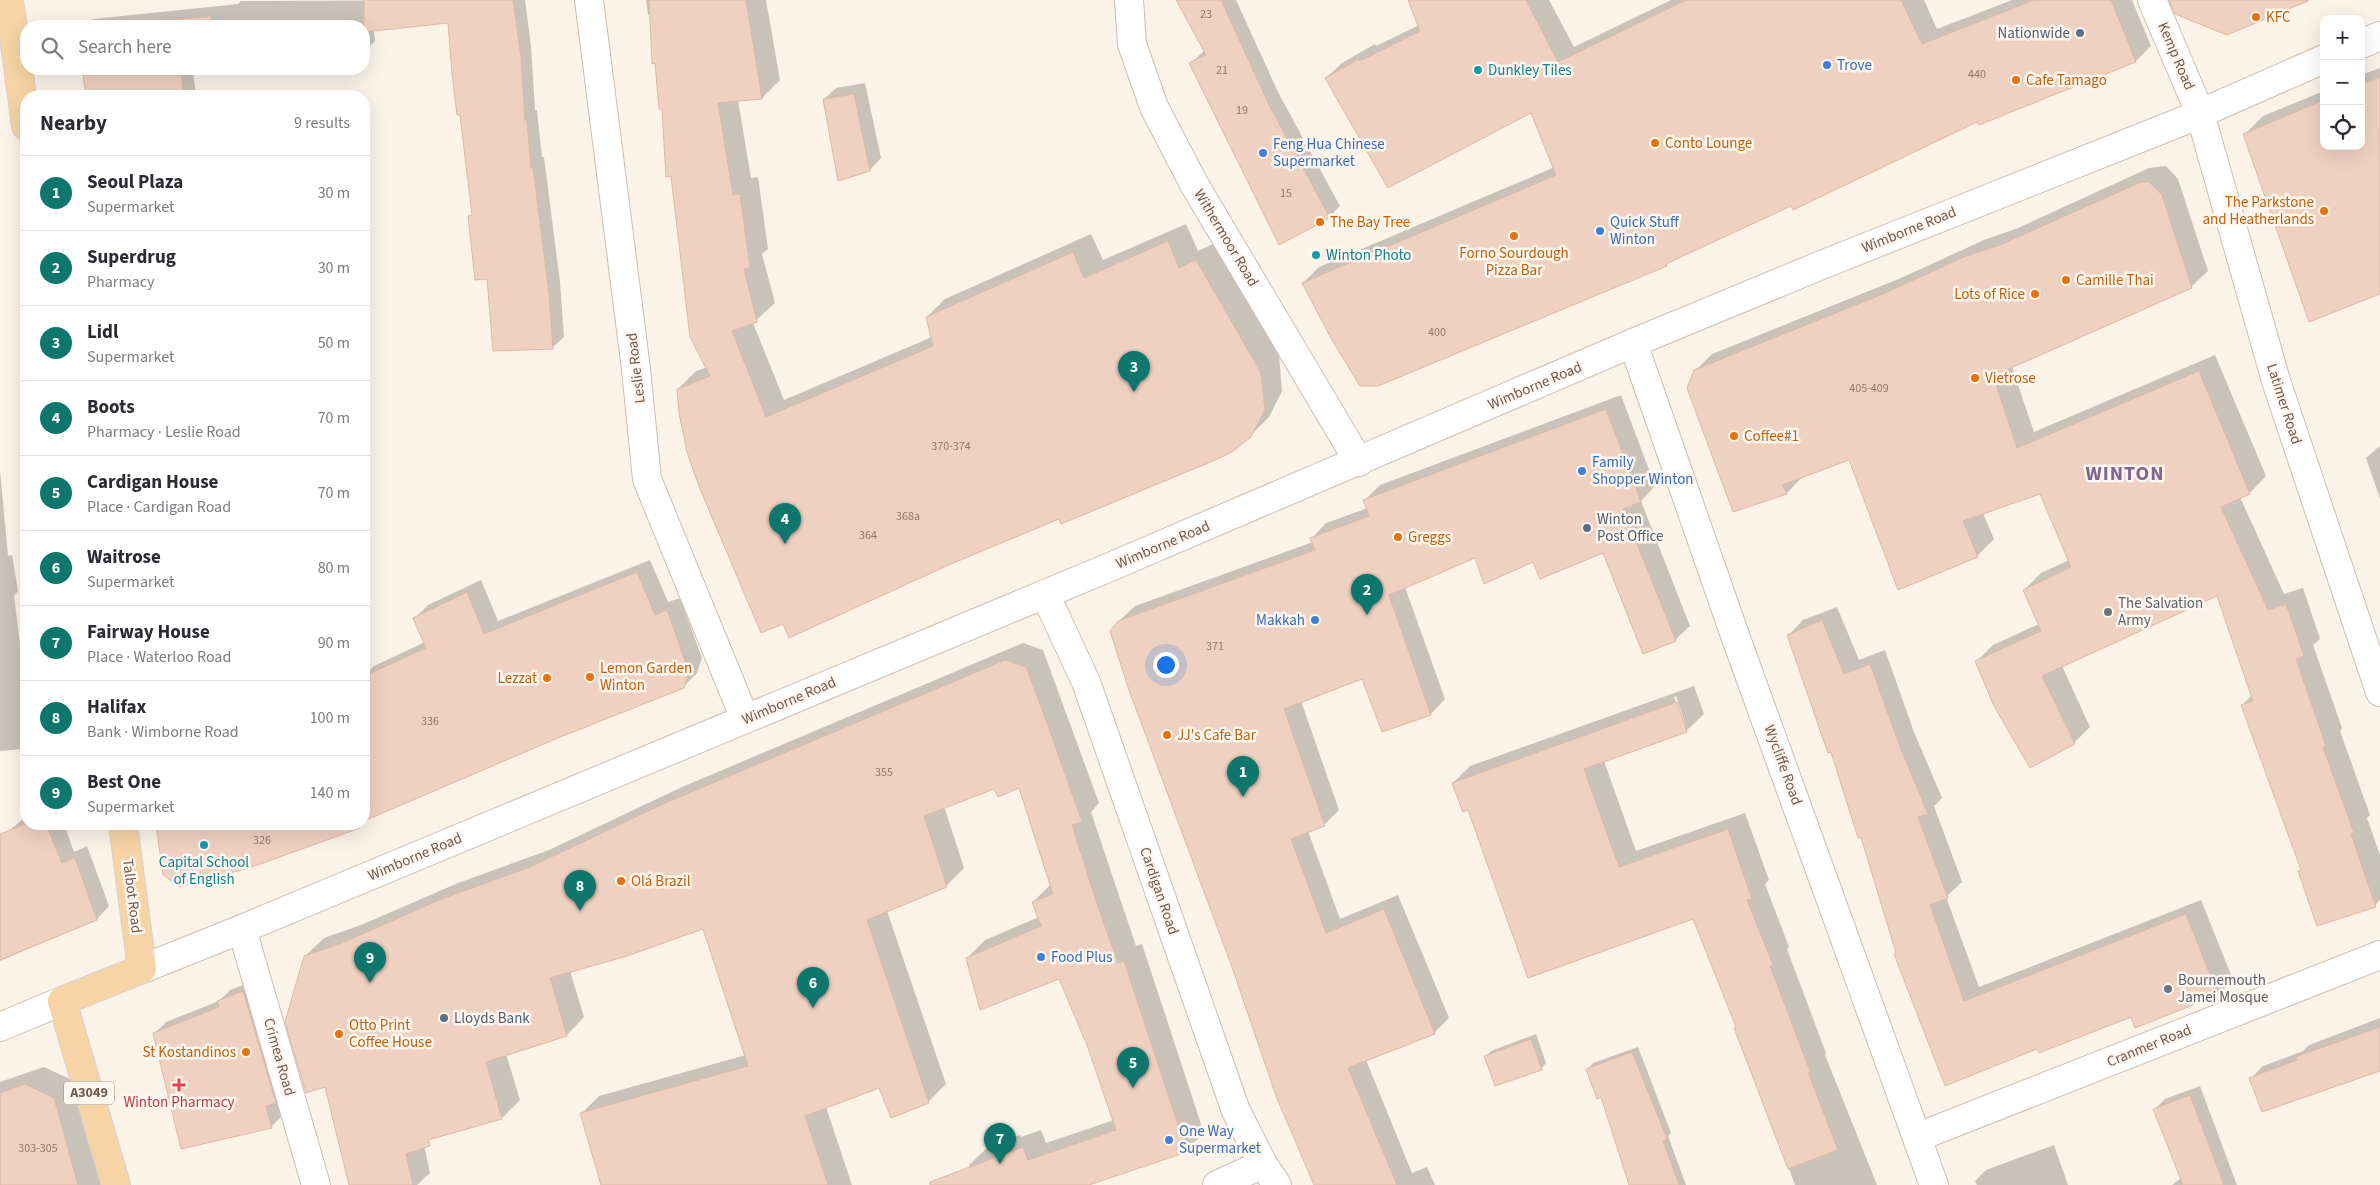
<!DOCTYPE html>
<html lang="en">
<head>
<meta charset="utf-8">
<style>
	:root { --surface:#fff; --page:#f7f7f7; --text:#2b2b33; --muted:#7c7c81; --line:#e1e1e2; --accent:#0f766e }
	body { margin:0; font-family:"Source Sans 3",sans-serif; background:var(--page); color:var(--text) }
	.controls { position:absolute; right:15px; top:15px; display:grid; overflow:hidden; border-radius:10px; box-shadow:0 5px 20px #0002 }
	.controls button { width:45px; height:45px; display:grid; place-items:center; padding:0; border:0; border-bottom:1px solid var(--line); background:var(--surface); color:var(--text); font:25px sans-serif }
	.you { position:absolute; left:1165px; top:664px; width:18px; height:18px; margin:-12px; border:4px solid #fff; border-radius:50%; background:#1a73e8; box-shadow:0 0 0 8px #1a73e833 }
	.badge { display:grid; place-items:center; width:32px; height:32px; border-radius:50%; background:var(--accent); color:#fff; font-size:16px; font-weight:700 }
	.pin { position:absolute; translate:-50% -41px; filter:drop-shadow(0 1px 2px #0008) }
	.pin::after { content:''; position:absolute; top:26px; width:18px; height:15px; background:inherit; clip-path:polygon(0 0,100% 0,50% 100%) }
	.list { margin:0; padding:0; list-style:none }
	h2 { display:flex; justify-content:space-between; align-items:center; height:65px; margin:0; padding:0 20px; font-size:21px }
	h2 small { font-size:16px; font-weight:400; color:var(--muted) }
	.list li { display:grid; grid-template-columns:32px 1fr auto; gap:15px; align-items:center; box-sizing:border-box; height:75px; padding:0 20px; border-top:1px solid var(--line) }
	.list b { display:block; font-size:19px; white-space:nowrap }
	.list p { margin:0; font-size:16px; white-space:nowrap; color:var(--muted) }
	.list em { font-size:16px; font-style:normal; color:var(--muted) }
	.icon { flex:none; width:28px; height:28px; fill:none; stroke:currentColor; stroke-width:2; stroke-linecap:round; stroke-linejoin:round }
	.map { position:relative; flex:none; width:2380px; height:1185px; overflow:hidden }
	.search { position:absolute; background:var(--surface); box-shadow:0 5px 20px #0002; left:20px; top:20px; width:350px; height:55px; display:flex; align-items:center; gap:12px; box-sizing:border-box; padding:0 18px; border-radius:20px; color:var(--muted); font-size:19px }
	.panel { position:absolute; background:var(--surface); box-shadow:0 5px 20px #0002; left:20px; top:90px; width:350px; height:740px; border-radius:20px }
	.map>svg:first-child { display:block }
	.shadow { fill:#0003; fill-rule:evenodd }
	.building { fill:#efd1c1; stroke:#e1b7a3 }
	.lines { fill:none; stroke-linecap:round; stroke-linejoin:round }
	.minor-casing { stroke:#cfbdb1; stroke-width:30 }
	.tertiary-casing { stroke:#cfbdb1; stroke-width:30 }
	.primary-casing { stroke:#d8d1cd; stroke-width:30 }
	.minor { stroke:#fff; stroke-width:28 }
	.tertiary { stroke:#fff; stroke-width:28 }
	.primary { stroke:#f6d4a5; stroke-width:28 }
	.food-dot { fill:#e8710a; stroke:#fef7ef; stroke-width:2 }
	.service-dot { fill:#5c6f8a; stroke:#fef7ef; stroke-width:2 }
	.shop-dot { fill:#3f7fe0; stroke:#fef7ef; stroke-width:2 }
	.culture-dot { fill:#0f9aa8; stroke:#fef7ef; stroke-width:2 }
	.worship-dot { fill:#6b7280; stroke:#fef7ef; stroke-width:2 }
	.health-dot { fill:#e0444e; stroke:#fef7ef; stroke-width:2 }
	.labels { text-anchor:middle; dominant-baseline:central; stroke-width:5; stroke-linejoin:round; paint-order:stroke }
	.number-label { font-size:12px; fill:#93776a }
	.shield { fill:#fef7ef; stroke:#9d887e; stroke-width:1 }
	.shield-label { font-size:14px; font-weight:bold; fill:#74594d }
	.food-label { font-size:15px; fill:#c56008; stroke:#fef7ef; text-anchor:start }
	.service-label { font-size:15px; fill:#4e5e75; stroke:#fef7ef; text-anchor:start }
	.street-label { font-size:15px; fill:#74594d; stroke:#fef7ef }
	.shop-label { font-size:15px; fill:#366cbe; stroke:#fef7ef; text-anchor:start }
	.culture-label { font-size:15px; fill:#0d838f; stroke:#fef7ef; text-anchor:start }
	.worship-label { font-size:15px; fill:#5b616d; stroke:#fef7ef; text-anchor:start }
	.health-label { font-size:15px; fill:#be3a42; stroke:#fef7ef }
	.district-label { font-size:20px; font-weight:bold; letter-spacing:1px; fill:#806690; stroke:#fef7ef }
</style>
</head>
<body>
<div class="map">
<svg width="2380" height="1185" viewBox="0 0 2380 1185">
	<rect width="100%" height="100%" fill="#fbf3e8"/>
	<!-- shadow -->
	<path class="shadow" d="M525 0 531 46 535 110H537L542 157H544L560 282 564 337 553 347 495 350 488 277 469 216 473 213 449 22 374 30 375 41 364 52V26H85L93 19 238 4 241 1Z
		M646 0H766L780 80 762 98 738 100 751 178 758 177 768 249 762 254 775 303 753 323 784 400 932 337 927 317 945 299 1091 234 1103 260 1186 224 1198 251 1215 243 1279 355 1282 391 1269 417 1250 436 1060 518 784 622 678 389 696 371 707 367 663 107 651 14 648 15Z
		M1186 0H1236L1279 94 1340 206 1329 217 1191 63 1205 50Z
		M1409 0H1549L1574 47 1671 0H1924L1937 29 2012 0H2132L2151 46 2136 61 1979 124 1978 120 1672 260 1666 265 1303 283 1319 267 1555 167 1532 111 1326 78 1342 63 1375 44 1376 46 1419 25Z
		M2380 68V293L2245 134 2263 116 2324 91V146H2361V75Z
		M83 69H215L193 71 196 96H86Z
		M865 83 881 158 870 170 824 99 836 88Z
		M2166 166 2178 179 2208 271 2191 287 2012 367 2034 432 2215 355 2266 476 2250 493 2240 497 2284 594 2303 588 2320 639 2313 645 2342 728 2340 731 2370 815 2367 818 2380 855V900L2375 905 2299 871 2302 868 2242 705 2252 695 2218 595 2062 666 2090 727 2074 743 1977 661 1993 645 2039 624 2024 590 2041 573 2069 560 2041 493 1983 513 1994 539 1977 556 1849 458 1803 476 1787 493 1733 511 1695 371 1712 354 1901 278 1984 240 2018 228 2149 168Z
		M1621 395 1655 486 1641 501 1690 626 1675 640 1604 551 1533 560 1476 557 1405 587 1445 699 1431 714 1383 731 1363 678 1301 701 1339 810 1324 825 1308 831 1340 919 1398 895 1449 1018 1434 1033 1366 1060 1412 1173 1427 1167 1435 1185H1316L1119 621 1135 606 1313 542 1312 538 1326 523 1368 508 1365 500 1380 485Z
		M2380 446V499L2366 458Z
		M0 470 8 556 12 555 18 591 14 596 26 692V746L24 749 0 751Z
		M650 560 668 602 680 598 702 658 697 673 683 687 552 739 364 820V676L374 666 425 642 415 618 428 605 481 580 498 621Z
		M1837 607 1859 660 1885 650 1914 732 1942 798 1934 806 1962 882 1946 897 1979 987 2201 900 2233 980 2218 994 2136 1026 2132 1016 2038 1047 1946 1085 1897 952 1861 836 1789 635 1803 620Z
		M1023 643 1043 650 1099 803 1091 812 1136 946 1142 944 1204 1133 1186 1150 1086 1185H977L969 1165 987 1148 1020 1135 1021 1137 1041 1130 1046 1143 1114 1120 1088 1045 1059 977 967 958 985 940 1039 917 1033 902 1051 884 1019 786 995 787 944 806 964 868 947 885 887 911 946 1084 928 1102 880 1087 826 1107 852 1185H603L581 1114 599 1096 746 1055 704 928 570 971 584 1017 567 1035 506 1054 520 1100 502 1118 423 1140 430 1173 417 1185H350L305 956 324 938 361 925 458 883 549 850 682 787Z
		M1694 686 1704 714 1686 731 1604 761 1636 851 1745 813 1769 880 1765 884 1789 947 1787 949 1826 1053 1825 1055 1877 1185H1795L1736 1028 1737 1027 1694 918 1469 809 1453 783 1470 766ZM1676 696 1685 723H1683L1674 697Z
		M26 816V824H64L74 852 87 846 109 906 97 919 0 961V843L10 830Z
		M157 824H354L317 840 164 874Z
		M254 981 282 1116 271 1127 155 1033 166 1022 219 1001 230 990Z
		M2380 1018V1070L2251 1078 2263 1066 2303 1051 2309 1045Z
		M1536 1034 1546 1063 1541 1069 1486 1056 1491 1051Z
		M1638 1047 1671 1133 1668 1136 1686 1185H1629L1602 1096 1588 1069 1593 1063Z
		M44 1067 72 1080 101 1185H18L0 1179V1082Z
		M2200 1086 2237 1185H2172L2181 1178 2155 1109 2165 1099Z
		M2054 1145 2068 1185H1977L1975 1181 1986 1170Z"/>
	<!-- building -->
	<path class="building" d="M364 0H513L521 57 525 120H527L531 168 533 167 549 294 553 349 493 351 487 279 475 280 468 216 472 215 460 115H457L452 74 448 23 364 32Z
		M649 0H746L762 99 718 103 733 195 740 194 750 268 744 269 757 322 732 331 766 417 933 346 926 317 1073 252 1084 278 1168 241 1179 268 1196 260 1261 373 1265 410 1251 437 1232 452 1213 461 1061 524 1059 519 951 564 789 638 783 624 761 633 700 489 687 452 679 413 677 389 710 376 690 337 671 176 666 177 662 109H659L655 63 652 64Z
		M1176 0H1221L1269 105 1330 218 1279 245 1189 63 1206 55Z
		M1408 0H1526L1558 62 1686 0H1901L1922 44 2034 0H2111L2136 62 1979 125 1977 122 1793 210 1791 206 1666 264 1667 266 1378 386H1360L1332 340 1302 283 1556 175 1531 113 1388 188 1325 78 1359 59 1360 61 1420 31Z
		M2169 0H2308V1L2227 35 2175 14Z
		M211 16 212 26H106Z
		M82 69H215V70L181 73 184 96H86Z
		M2380 77V294L2309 322 2243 134 2324 100V146H2361V85Z
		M854 94 870 171 838 181 823 99Z
		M2141 182H2149L2162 195 2192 288 1993 376 2017 448 2199 371 2250 494 2221 507 2268 610 2286 604 2304 656 2296 659 2326 746 2323 747 2354 833 2351 834 2376 907 2317 926 2298 871 2301 870 2241 705 2253 701 2217 596 2042 676 2075 744 2030 768 1994 706 1975 661 2041 631 2023 590 2071 567 2040 494 1963 521 1978 557 1898 590 1849 460 1782 485 1787 494 1733 512 1687 388 1694 370 1883 294 1966 256 2000 245Z
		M1606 409 1641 502 1623 509 1676 641 1643 654 1603 553 1540 579 1533 562 1484 584 1475 558 1389 595 1431 715 1382 732 1362 679 1284 709 1325 826 1291 839 1326 933 1384 909 1435 1034 1348 1068 1397 1185H1314L1276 1096 1232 967 1129 690 1110 631 1118 621 1315 550 1310 538 1369 516 1363 500Z
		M637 572 655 615 667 610 689 672 684 688 553 740 364 821V676L426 648 413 618 467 592 484 634Z
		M1822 620 1844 674 1870 664 1900 747 1928 814 1918 817 1948 898 1930 905 1964 1001 2186 914 2218 995 2135 1028 2131 1017 2039 1053 2037 1049 1945 1086 1894 954 1896 953 1861 837 1858 838 1831 752 1828 753 1787 635Z
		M1005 660 1026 667 1047 723 1082 822 1072 825 1097 904 1118 963 1124 961 1187 1152 1089 1185H930V1182L1023 1147 1028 1160 1116 1130 1087 1045 1059 979 980 1010 966 958 1041 926 1032 902 1053 894 1019 788 998 797 994 789 924 816 947 887 867 920 929 1103 891 1118 879 1088 805 1116 828 1185H601L580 1113 748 1066 703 929 627 956 550 978 567 1036 486 1062 502 1119 428 1140 430 1146 406 1154 413 1185H349L325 1087 306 1093 285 1022 304 956 342 943 439 900 530 867 663 804Z
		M1677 702 1687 732 1584 769 1619 867 1728 829 1752 899 1747 900 1773 965 1770 966 1810 1071 1808 1072 1838 1150 1788 1169 1734 1028 1736 1027 1693 919 1528 978 1468 810 1463 812 1452 783Z
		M26 824H46L62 863 75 858 97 920 0 960V834Z
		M156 824H360V828L252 867 180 887 163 875Z
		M243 991 276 1103 266 1106 272 1128 181 1149 153 1033 219 1007 217 1001Z
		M2380 1027V1071L2262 1112 2249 1078 2297 1060 2295 1057Z
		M1531 1039 1542 1070 1495 1086 1484 1056Z
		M1632 1052 1667 1139 1663 1141 1679 1185H1629L1601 1097 1597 1099 1586 1069Z
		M25 1084 54 1098 78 1185H0V1093Z
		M2190 1095 2224 1185H2183L2153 1109Z"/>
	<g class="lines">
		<defs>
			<path id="minor" d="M589 0 636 369 647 479 745 719
				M2152 0 2200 113 2276 381 2380 692
				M1633 343 1737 641 1934 1185
				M1045 594 1086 682 1236 1111 1263 1164 1277 1185
				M242 929 316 1185
				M1918 1137 2380 955
				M1217 1185 1263 1164"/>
			<path id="tertiary" d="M1129 0 1132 44 1154 107 1194 184 1359 462
				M2361 44 2380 36
				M142 969 242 929 1110 567 1633 343 1819 266 2183 121 2324 59
				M0 1027 62 1001"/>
			<path id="primary" d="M9 0 26 126
				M116 1185 62 1001 142 969 123 824"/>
		</defs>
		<!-- minor casing -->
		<use href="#minor" class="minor-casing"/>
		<!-- tertiary casing -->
		<use href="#tertiary" class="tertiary-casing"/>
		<!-- primary casing -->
		<use href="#primary" class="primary-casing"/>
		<!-- minor -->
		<use href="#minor" class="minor"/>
		<!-- tertiary -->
		<use href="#tertiary" class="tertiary"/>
		<!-- primary -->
		<use href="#primary" class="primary"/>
	</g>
	<!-- markers -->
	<g class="food-dot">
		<circle cx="2256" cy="17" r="5"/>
		<circle cx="2016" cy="80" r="5"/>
		<circle cx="1655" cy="143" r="5"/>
		<circle cx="2324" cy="211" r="5"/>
		<circle cx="1320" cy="222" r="5"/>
		<circle cx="1514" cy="236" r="5"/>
		<circle cx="2066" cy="280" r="5"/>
		<circle cx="2035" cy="294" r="5"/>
		<circle cx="1975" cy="378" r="5"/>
		<circle cx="1734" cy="436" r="5"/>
		<circle cx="1398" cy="537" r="5"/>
		<circle cx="590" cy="677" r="5"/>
		<circle cx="547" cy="678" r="5"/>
		<circle cx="1167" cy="735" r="5"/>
		<circle cx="621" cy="881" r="5"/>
		<circle cx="339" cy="1034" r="5"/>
		<circle cx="246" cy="1052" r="5"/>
	</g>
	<g class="service-dot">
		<circle cx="2080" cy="33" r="5"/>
		<circle cx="1587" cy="528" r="5"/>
		<circle cx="444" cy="1018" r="5"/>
	</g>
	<g class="shop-dot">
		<circle cx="1827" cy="65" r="5"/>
		<circle cx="1263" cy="153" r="5"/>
		<circle cx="1600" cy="231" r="5"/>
		<circle cx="1582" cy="471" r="5"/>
		<circle cx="1315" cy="620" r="5"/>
		<circle cx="1041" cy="957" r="5"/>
		<circle cx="1169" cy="1140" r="5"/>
	</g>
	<g class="culture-dot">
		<circle cx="1478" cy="70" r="5"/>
		<circle cx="1316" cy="255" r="5"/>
		<circle cx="204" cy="845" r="5"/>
	</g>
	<g class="worship-dot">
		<circle cx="2108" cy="612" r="5"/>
		<circle cx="2168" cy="989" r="5"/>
	</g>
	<path class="health-dot" d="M176.5 1077.5h5v5h5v5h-5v5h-5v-5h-5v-5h5z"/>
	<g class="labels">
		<!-- number labels -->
		<g class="number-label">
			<text x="1206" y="14">23</text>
			<text x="1222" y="70">21</text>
			<text x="1977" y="74">440</text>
			<text x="1242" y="110">19</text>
			<text x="1286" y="193">15</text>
			<text x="1437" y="332">400</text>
			<text x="1869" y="388">405-409</text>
			<text x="951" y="446">370-374</text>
			<text x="908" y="516">368a</text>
			<text x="868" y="535">364</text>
			<text x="1215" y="646">371</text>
			<text x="430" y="721">336</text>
			<text x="884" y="772">355</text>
			<text x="262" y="840">326</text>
			<text x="38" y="1148">303-305</text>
		</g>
		<!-- shield labels -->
		<rect class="shield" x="64" y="1081.5" width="50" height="23" rx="4"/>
		<g class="shield-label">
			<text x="89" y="1093">A3049</text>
		</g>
		<!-- food labels -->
		<g class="food-label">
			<text x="2266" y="17">KFC</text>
			<text x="2026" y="80">Cafe Tamago</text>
			<text x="1665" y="143">Conto Lounge</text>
			<text x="2314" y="202" text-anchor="end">The Parkstone<tspan x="2314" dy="17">and Heatherlands</tspan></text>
			<text x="1330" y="222">The Bay Tree</text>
			<text x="1514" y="253" text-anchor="middle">Forno Sourdough<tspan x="1514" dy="17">Pizza Bar</tspan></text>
			<text x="2076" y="280">Camille Thai</text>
			<text x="2025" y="294" text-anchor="end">Lots of Rice</text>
			<text x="1985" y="378">Vietrose</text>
			<text x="1744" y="436">Coffee#1</text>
			<text x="1408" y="537">Greggs</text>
			<text x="600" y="668">Lemon Garden<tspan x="600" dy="17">Winton</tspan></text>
			<text x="537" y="678" text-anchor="end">Lezzat</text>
			<text x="1177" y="735">JJ's Cafe Bar</text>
			<text x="631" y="881">Olá Brazil</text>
			<text x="349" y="1025">Otto Print<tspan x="349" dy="17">Coffee House</tspan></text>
			<text x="236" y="1052" text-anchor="end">St Kostandinos</text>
		</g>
		<!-- service labels -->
		<g class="service-label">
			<text x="2070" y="33" text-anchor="end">Nationwide</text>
			<text x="1597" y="519">Winton<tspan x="1597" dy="17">Post Office</tspan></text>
			<text x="454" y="1018">Lloyds Bank</text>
		</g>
		<!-- street labels -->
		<g class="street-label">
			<text transform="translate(2176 56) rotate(67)">Kemp Road</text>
			<text transform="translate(1909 230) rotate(-22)">Wimborne Road</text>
			<text transform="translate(1226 238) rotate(59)">Withermoor Road</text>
			<text transform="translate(636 368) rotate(-97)">Leslie Road</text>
			<text transform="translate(1535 386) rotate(-23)">Wimborne Road</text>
			<text transform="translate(2284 404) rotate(72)">Latimer Road</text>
			<text transform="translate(1163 545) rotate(-23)">Wimborne Road</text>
			<text transform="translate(789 701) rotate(-23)">Wimborne Road</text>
			<text transform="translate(1783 765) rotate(70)">Wycliffe Road</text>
			<text transform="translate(415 857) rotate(-23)">Wimborne Road</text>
			<text transform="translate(1159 891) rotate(71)">Cardigan Road</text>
			<text transform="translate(132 896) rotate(83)">Talbot Road</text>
			<text transform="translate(2149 1046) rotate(-22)">Cranmer Road</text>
			<text transform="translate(279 1057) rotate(74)">Crimea Road</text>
		</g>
		<!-- shop labels -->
		<g class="shop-label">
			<text x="1837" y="65">Trove</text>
			<text x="1273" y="144">Feng Hua Chinese<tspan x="1273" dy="17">Supermarket</tspan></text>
			<text x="1610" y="222">Quick Stuff<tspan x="1610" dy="17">Winton</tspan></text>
			<text x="1592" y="462">Family<tspan x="1592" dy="17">Shopper Winton</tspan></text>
			<text x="1305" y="620" text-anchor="end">Makkah</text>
			<text x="1051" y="957">Food Plus</text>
			<text x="1179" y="1131">One Way<tspan x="1179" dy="17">Supermarket</tspan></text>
		</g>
		<!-- culture labels -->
		<g class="culture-label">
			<text x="1488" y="70">Dunkley Tiles</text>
			<text x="1326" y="255">Winton Photo</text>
			<text x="204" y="862" text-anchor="middle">Capital School<tspan x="204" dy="17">of English</tspan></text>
		</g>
		<!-- worship labels -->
		<g class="worship-label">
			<text x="2118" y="603">The Salvation<tspan x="2118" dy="17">Army</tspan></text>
			<text x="2178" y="980">Bournemouth<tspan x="2178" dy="17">Jamei Mosque</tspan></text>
		</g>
		<!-- health labels -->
		<g class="health-label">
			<text x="179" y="1102">Winton Pharmacy</text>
		</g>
		<!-- district labels -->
		<g class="district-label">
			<text x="2125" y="474">WINTON</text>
		</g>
	</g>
</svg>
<div class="controls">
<button>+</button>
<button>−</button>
<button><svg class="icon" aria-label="locate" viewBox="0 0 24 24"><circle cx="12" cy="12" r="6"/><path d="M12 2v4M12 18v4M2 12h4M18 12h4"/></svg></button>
</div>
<div class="you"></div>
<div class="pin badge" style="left:1243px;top:797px">1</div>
<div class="pin badge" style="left:1367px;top:615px">2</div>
<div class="pin badge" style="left:1134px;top:392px">3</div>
<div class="pin badge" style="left:785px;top:544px">4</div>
<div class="pin badge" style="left:1133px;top:1088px">5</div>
<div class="pin badge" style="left:813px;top:1008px">6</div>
<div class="pin badge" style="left:1000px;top:1164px">7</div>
<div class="pin badge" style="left:580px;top:911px">8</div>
<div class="pin badge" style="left:370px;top:983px">9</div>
<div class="search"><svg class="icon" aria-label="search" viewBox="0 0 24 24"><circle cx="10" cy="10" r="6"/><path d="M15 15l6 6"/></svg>Search here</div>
<section class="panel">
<h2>Nearby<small>9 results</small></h2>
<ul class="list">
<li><span class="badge">1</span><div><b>Seoul Plaza</b><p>Supermarket</p></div><em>30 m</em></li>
<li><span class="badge">2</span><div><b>Superdrug</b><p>Pharmacy</p></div><em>30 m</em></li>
<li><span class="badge">3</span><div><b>Lidl</b><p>Supermarket</p></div><em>50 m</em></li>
<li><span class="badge">4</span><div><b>Boots</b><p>Pharmacy · Leslie Road</p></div><em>70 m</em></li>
<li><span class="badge">5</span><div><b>Cardigan House</b><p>Place · Cardigan Road</p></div><em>70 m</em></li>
<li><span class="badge">6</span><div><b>Waitrose</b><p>Supermarket</p></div><em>80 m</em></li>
<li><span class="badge">7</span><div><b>Fairway House</b><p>Place · Waterloo Road</p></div><em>90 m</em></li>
<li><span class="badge">8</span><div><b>Halifax</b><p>Bank · Wimborne Road</p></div><em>100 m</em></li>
<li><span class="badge">9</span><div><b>Best One</b><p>Supermarket</p></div><em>140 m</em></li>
</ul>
</section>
</div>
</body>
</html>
